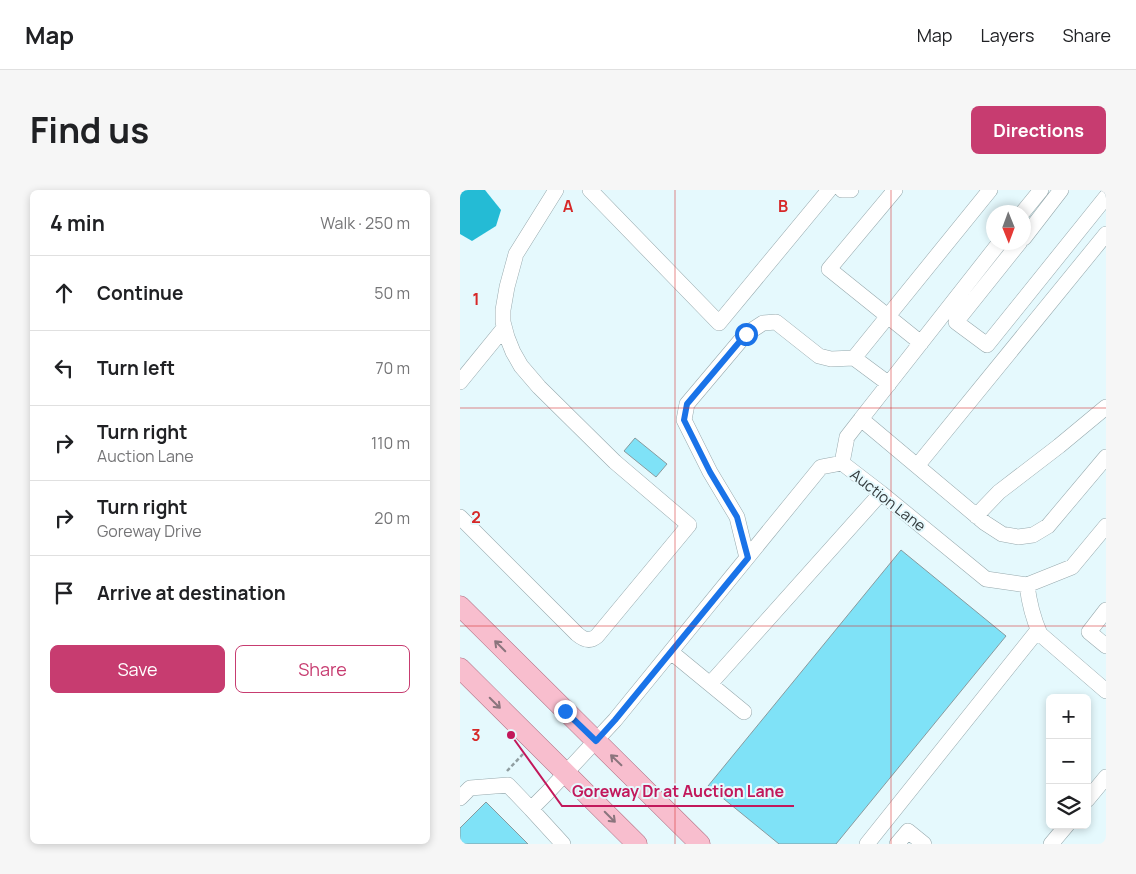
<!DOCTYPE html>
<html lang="en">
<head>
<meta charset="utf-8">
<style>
	:root { --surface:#fff; --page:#f6f6f6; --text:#202124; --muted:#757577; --line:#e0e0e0; --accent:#c73c70 }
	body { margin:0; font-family:Manrope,sans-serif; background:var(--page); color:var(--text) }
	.controls { position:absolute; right:15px; bottom:15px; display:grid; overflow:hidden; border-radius:8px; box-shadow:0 2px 8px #0003 }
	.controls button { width:45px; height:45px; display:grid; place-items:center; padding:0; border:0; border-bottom:1px solid var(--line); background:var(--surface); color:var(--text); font:25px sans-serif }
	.compass { position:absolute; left:526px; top:15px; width:45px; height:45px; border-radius:50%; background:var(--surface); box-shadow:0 2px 8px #0003; rotate:179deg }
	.stop { position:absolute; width:15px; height:15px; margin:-11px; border:4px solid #1a73e8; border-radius:50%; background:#fff }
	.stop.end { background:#1a73e8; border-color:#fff; box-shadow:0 1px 5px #0008 }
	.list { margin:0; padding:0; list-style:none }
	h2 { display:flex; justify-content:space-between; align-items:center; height:65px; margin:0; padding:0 20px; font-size:21px }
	h2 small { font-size:16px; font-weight:400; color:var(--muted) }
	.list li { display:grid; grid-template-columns:32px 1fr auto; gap:15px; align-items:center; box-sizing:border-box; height:75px; padding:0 20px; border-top:1px solid var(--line) }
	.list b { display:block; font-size:19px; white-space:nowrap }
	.list p { margin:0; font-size:16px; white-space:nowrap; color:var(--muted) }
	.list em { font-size:16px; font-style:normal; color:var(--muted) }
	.actions { display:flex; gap:10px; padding:15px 20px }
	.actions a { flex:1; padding:11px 0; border:1px solid var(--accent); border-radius:8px; text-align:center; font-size:18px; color:var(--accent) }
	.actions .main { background:var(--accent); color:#fff }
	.icon { flex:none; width:28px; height:28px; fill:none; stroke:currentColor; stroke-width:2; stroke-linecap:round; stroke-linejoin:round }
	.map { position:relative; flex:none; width:646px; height:654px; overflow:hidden; border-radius:8px }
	header { display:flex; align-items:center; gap:30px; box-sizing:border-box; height:70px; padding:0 25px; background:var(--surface); border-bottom:1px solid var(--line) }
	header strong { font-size:24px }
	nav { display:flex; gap:28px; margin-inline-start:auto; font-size:18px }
	.intro { display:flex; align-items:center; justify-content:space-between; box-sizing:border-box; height:120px; padding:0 30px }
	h1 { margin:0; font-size:35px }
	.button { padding:12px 22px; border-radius:8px; background:var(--accent); color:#fff; font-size:18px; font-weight:700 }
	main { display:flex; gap:30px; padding:0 30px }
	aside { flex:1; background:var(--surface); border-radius:8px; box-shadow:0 2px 8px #0003 }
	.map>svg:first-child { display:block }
	.water { fill:#24bbd5 }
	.building { fill:#7fe2f7; stroke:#889a9e }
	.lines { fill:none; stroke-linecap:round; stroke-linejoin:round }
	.minor-casing { stroke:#97a9ad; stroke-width:16 }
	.major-casing { stroke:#b07386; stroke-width:21 }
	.path { stroke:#909ea1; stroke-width:2.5; stroke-dasharray:4 2.5; stroke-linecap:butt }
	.minor { stroke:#fff; stroke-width:15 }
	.major { stroke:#f8bece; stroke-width:20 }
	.oneway { stroke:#8b757d }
	.route { stroke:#1a73e8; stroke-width:6 }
	.grid { fill:none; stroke:#d62828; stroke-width:1; stroke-opacity:0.55 }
	.labels { text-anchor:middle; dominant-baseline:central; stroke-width:4; stroke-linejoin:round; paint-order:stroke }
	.street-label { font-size:15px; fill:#32393b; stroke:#e5f9fd }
	.grid-label { font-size:16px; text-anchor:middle; font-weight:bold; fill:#d62828; stroke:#e5f9fd; stroke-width:4; stroke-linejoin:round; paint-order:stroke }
	.leader { fill:none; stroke:#c2185b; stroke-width:2 }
	.callout-dot { fill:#c2185b; stroke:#e5f9fd; stroke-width:2 }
	.callout-label { font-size:16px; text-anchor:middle; font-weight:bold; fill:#c2185b; stroke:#e5f9fd; stroke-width:4; stroke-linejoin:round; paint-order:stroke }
</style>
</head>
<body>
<header>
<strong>Map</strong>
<nav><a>Map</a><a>Layers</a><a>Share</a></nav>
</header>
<div class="intro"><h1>Find us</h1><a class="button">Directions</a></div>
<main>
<aside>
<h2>4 min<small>Walk · 250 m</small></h2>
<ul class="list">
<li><svg class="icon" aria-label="ahead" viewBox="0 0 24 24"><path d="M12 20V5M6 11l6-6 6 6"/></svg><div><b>Continue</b></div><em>50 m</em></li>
<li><svg class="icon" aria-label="left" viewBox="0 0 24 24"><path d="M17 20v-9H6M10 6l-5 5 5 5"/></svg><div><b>Turn left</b></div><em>70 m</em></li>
<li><svg class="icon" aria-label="right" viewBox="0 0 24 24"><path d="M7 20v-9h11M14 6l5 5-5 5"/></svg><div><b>Turn right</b><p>Auction Lane</p></div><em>110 m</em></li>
<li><svg class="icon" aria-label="right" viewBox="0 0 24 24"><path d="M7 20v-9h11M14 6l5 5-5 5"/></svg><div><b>Turn right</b><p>Goreway Drive</p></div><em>20 m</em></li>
<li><svg class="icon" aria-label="arrive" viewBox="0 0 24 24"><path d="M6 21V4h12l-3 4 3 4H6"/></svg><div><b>Arrive at destination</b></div></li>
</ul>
<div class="actions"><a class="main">Save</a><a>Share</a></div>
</aside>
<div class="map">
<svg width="646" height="654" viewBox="0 0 646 654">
	<rect width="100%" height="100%" fill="#e5f9fd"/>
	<!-- water -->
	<path class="water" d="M0 0H25L41 20 36 36 12 51 0 44Z"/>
	<!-- building -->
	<path class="building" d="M175 248 207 274 196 287 164 261Z
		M441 360 546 446 376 654H319L248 596Z
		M26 612 68 654H0V638Z"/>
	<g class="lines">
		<defs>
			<path id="minor" d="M130 0 259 133 369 0
				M382 0H391
				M435 0 369 79 461 153
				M563 22 581 0
				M564 48 601 0
				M560 52 496 132 527 155 646 7
				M394 168 530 0
				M0 192 44 138
				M401 229 540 52
				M382 273 387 247 401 229 525 333 542 344 558 347 573 345 588 336 646 267
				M457 276 646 44
				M516 326 539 302 599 256 646 217
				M0 327 117 444C124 450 130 452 137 446L229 335 155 272 79 197 61 176 53 162 47 147 43 132V120L47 97 56 64 96 0
				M287 368 277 327 250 282 224 230 227 214 286 144 303 133 316 132 359 166 371 169 394 168 429 194
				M567 395C569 412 573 428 580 444L646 501
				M646 420 629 442 646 456
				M211 462 284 522
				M250 494 421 303
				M0 608 10 598 48 595 71 619 87 603 155 530 361 277 382 273 421 303 526 389 567 395 612 377 646 336
				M627 610 646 587
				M71 619 103 654
				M407 654 578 440
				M437 654 448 641 464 654
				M591 654 607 635"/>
			<path id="major" d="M0 416 240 654
				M0 478 177 654"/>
		</defs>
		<!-- minor casing -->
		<use href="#minor" class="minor-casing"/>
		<!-- major casing -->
		<use href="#major" class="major-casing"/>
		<!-- path -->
		<path class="path" d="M47 581 63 564"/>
		<!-- minor -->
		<use href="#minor" class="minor"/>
		<!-- major -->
		<use href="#major" class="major"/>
	</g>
	<!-- one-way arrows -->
	<defs><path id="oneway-shaft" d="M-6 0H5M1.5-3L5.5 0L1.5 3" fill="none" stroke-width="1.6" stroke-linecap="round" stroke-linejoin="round" transform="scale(1.25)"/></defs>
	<g class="oneway">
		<use href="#oneway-shaft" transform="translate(40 456) rotate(-135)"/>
		<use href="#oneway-shaft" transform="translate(35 513) rotate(45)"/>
		<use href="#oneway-shaft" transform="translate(156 570) rotate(-136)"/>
		<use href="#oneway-shaft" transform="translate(150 627) rotate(45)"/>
	</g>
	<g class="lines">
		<!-- route -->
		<path class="route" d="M105 521 136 551 155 530 288 368 277 327 250 282 224 230 227 214 286 144"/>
	</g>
	<!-- grid -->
	<path class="grid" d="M215 0V654M431 0V654M0 218H646M0 436H646"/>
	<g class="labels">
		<!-- street labels -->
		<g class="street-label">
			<text transform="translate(428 310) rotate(38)">Auction Lane</text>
		</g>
	</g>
	<g class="grid-label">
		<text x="108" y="22">A</text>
		<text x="323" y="22">B</text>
		<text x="16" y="115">1</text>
		<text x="16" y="333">2</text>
		<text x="16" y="551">3</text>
	</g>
	<!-- callouts -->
	<path class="leader" d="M51 545L102 616H334"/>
	<circle class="callout-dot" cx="51" cy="545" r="5"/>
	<g class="callout-label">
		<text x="218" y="607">Goreway Dr at Auction Lane</text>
	</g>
</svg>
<div class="controls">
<button>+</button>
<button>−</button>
<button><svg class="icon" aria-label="layers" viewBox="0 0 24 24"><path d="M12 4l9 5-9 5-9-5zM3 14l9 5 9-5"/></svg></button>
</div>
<svg class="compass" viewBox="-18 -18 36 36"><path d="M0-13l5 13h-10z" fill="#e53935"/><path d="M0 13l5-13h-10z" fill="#757577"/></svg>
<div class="stop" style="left:286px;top:144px"></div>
<div class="stop end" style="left:105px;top:521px"></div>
</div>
</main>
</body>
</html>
